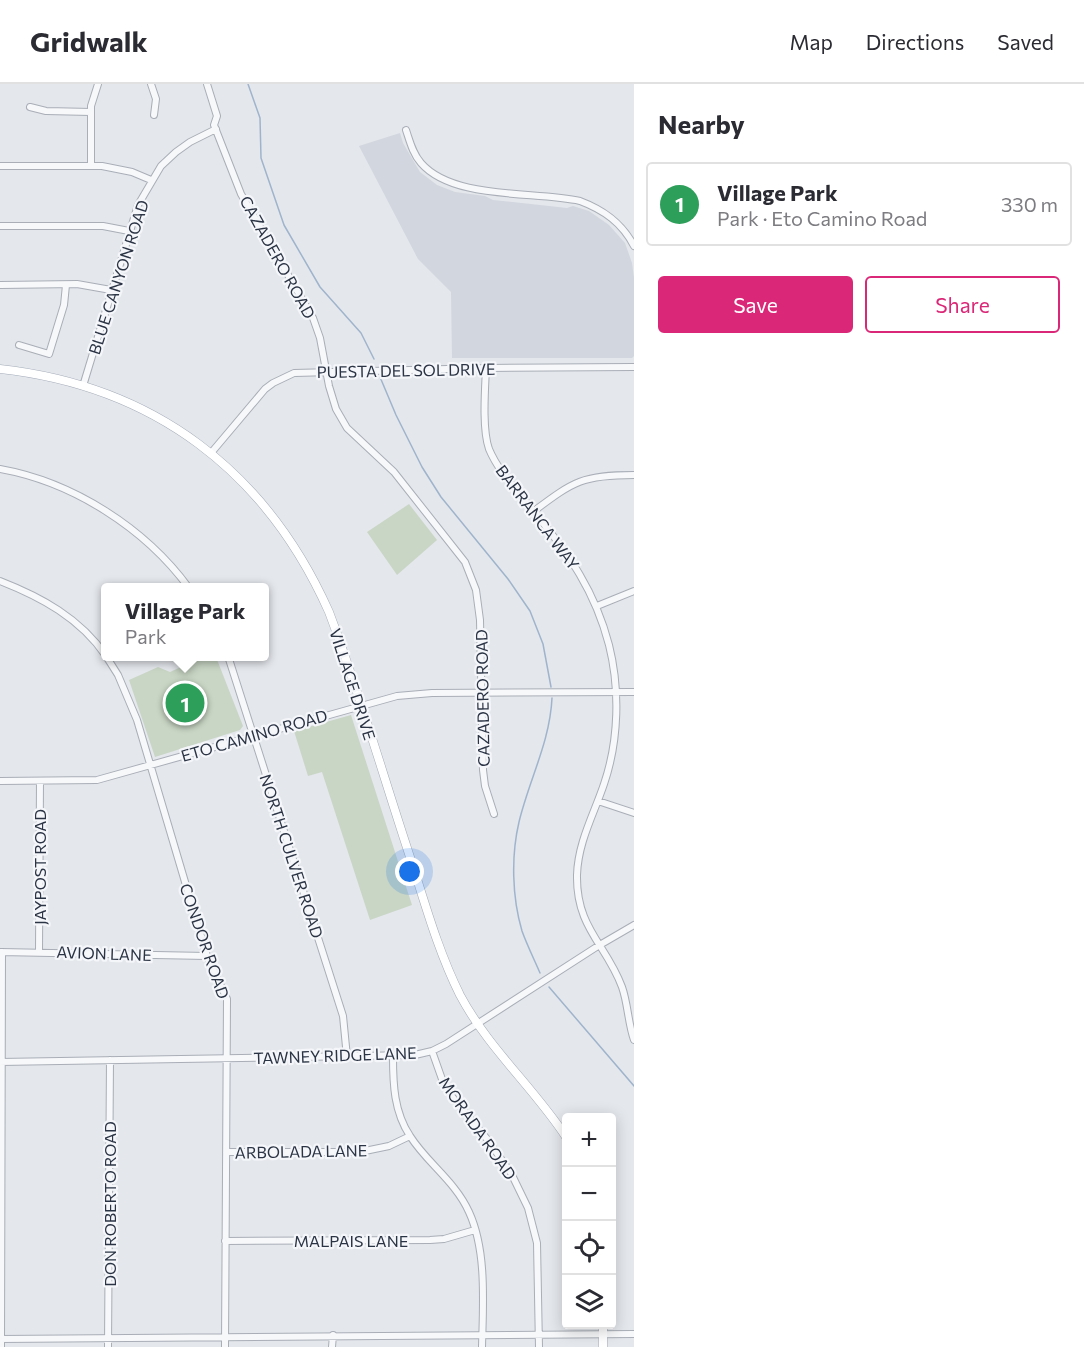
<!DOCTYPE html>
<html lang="en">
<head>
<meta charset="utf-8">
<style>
	:root { --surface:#fff; --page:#f7f7f7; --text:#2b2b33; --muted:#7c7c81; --line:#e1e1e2; --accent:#db2777 }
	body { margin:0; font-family:Commissioner,sans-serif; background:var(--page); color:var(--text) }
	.controls { position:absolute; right:18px; bottom:18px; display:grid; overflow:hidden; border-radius:6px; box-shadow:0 3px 15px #0003 }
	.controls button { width:54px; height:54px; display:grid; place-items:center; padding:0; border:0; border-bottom:2px solid var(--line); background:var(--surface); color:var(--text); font:30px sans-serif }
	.you { position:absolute; left:410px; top:788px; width:21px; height:21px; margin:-15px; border:4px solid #fff; border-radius:50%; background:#1a73e8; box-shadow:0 0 0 9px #1a73e833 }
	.badge { display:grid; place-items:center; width:39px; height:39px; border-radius:50%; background:var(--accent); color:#fff; font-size:20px; font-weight:700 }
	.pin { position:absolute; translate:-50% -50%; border:3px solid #fff; box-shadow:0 2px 6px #0006 }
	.popup { position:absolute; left:101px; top:499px; width:168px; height:78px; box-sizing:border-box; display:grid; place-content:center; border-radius:6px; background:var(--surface); filter:drop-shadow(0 2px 4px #0005); font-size:20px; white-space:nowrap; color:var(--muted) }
	.popup b { font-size:22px; color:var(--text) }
	.popup::after { content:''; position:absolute; left:50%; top:100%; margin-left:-12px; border:12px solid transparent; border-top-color:var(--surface) }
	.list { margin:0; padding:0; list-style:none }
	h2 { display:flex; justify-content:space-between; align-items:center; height:78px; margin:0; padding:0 24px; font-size:26px }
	h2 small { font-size:20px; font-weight:400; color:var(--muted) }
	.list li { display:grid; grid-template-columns:39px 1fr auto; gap:18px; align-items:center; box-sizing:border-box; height:84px; margin:0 12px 12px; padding:0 12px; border:2px solid var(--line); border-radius:6px }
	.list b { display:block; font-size:22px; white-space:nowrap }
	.list p { margin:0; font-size:20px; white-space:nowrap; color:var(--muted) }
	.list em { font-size:20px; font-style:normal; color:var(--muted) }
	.actions { display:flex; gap:12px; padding:18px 24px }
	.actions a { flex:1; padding:14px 0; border:2px solid var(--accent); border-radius:6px; text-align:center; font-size:21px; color:var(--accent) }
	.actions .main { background:var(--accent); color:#fff }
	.icon { flex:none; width:33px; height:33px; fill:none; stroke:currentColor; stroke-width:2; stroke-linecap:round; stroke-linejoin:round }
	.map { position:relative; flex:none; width:634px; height:1263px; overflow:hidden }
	header { display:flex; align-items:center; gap:36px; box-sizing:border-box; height:84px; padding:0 30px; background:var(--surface); border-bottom:2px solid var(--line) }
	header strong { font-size:28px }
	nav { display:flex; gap:33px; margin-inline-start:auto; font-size:21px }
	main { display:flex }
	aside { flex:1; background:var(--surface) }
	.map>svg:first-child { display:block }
	.built { fill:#d2d6de }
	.green { fill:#c9d6c5 }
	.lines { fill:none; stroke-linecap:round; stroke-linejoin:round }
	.stream { stroke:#9fb4cc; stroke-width:1.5 }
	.minor-casing { stroke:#a9aeb7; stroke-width:8 }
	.major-casing { stroke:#a3abb8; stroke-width:9 }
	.minor { stroke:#f7f8fa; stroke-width:6 }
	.major { stroke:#fff; stroke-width:8 }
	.labels { text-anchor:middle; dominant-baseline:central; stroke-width:4.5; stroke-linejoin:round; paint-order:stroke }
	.street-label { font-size:16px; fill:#2b3445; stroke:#f4f6f9 }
</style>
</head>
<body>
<header>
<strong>Gridwalk</strong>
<nav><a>Map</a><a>Directions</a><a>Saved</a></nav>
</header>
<main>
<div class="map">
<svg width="634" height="1263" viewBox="0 0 634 1263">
	<rect width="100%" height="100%" fill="#e4e7ec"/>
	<!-- built -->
	<path class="built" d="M400 49 403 59 420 88 437 101 455 108 485 112 493 116 567 124 573 122 589 127 609 141 625 159 632 179 634 194V272L632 274H452L451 208 418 175 359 62Z"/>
	<!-- green -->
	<path class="green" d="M409 420 437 456 397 491 367 448Z
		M205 572 216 573 243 642 240 646 155 673 129 596 158 583 170 588Z
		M351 631 412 821 370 836 322 688 308 692 294 647Z"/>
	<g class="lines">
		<!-- stream -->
		<path class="stream" d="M248 0 260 34 261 74 284 141 320 203 361 249 374 275
			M380 293 396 331 422 383 441 413 508 495 530 527 543 560 551 603
			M540 889C534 875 527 861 522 847 512 813 511 772 519 738 529 696 550 658 552 614
			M549 903 634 1002"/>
		<defs>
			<path id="minor" d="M151 0 156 15 154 31
				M207 0 217 32 214 41 241 110 313 234 320 254 329 302 336 325 347 344 394 388 465 478 476 506 480 536 483 686 485 702 494 730
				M30 23 46 27 91 28
				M406 46C410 58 413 70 421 79 453 116 534 107 580 117 604 126 622 139 634 162
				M0 82H102L132 88 151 96
				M91 82V22L98 0
				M0 142H103L129 147
				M0 201 77 200 111 206
				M19 261 49 270 64 221 66 201
				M486 284C485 306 482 345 489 365 499 389 519 408 534 428 569 470 595 507 609 561 620 605 619 656 604 700 594 730 578 758 577 791 576 844 606 860 622 903 628 920 628 939 634 956
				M83 302 138 121 161 82 176 68 190 58 216 45
				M211 369 265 305 273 299 294 289 486 284 634 283
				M0 385C73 398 145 444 189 504
				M534 427C574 397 583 391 634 391
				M0 497C41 513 80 534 106 572
				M597 522 634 507
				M106 572 118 591 137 636 207 872 227 915 225 1263
				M228 572 343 932 347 973
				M0 697 97 696 397 612 432 609 634 608
				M598 717 634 729
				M0 868 207 872
				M39 868 40 697
				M432 967 443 998 453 1014 487 1055 511 1089 528 1124 537 1159 539 1263
				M393 973C393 1000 394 1028 410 1052 427 1079 455 1097 469 1128 487 1167 483 1220 482 1263
				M0 978 415 971 432 967 446 960 598 862 634 841
				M226 1068H360L389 1062 410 1052
				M225 1157 430 1156 444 1155 475 1146
				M0 1255 634 1250
				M1 1263 2 868
				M108 1263 110 976
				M332 1263 333 1251"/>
			<path id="major" d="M0 285C154 302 266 387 329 528 360 610 384 695 412 779 426 823 439 869 460 911 488 964 534 1004 566 1053
				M603 1263V1240"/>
		</defs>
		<!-- minor casing -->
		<use href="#minor" class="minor-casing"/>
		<!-- major casing -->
		<use href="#major" class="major-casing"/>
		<!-- minor -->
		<use href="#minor" class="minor"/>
		<!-- major -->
		<use href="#major" class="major"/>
	</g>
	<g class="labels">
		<!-- street labels -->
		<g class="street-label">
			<text transform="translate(278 173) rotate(61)">CAZADERO ROAD</text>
			<text transform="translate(118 193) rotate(-72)">BLUE CANYON ROAD</text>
			<text transform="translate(406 286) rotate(-1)">PUESTA DEL SOL DRIVE</text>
			<text transform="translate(538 433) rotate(53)">BARRANCA WAY</text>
			<text transform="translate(353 600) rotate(72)">VILLAGE DRIVE</text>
			<text transform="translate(482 614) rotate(-91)">CAZADERO ROAD</text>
			<text transform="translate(254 651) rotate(-16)">ETO CAMINO ROAD</text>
			<text transform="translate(292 772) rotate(72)">NORTH CULVER ROAD</text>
			<text transform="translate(39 783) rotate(-90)">JAYPOST ROAD</text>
			<text transform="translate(205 857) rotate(71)">CONDOR ROAD</text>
			<text transform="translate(104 869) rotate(2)">AVION LANE</text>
			<text transform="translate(335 971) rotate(-2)">TAWNEY RIDGE LANE</text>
			<text transform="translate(478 1044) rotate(55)">MORADA ROAD</text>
			<text transform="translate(301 1067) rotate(-1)">ARBOLADA LANE</text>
			<text transform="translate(109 1120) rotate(-90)">DON ROBERTO ROAD</text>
			<text x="351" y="1156">MALPAIS LANE</text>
		</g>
	</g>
</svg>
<div class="controls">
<button>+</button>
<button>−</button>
<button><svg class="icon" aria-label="locate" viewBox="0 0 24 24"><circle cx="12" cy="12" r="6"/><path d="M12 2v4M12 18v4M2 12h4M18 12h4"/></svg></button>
<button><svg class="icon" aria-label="layers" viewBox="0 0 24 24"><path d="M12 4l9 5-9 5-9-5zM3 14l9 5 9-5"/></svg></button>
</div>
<div class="you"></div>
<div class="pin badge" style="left:185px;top:619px;background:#2e9e5b">1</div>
<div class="popup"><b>Village Park</b>Park</div>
</div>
<aside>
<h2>Nearby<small></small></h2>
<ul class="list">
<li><span class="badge" style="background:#2e9e5b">1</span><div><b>Village Park</b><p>Park · Eto Camino Road</p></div><em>330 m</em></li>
</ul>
<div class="actions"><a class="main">Save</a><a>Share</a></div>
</aside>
</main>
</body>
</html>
